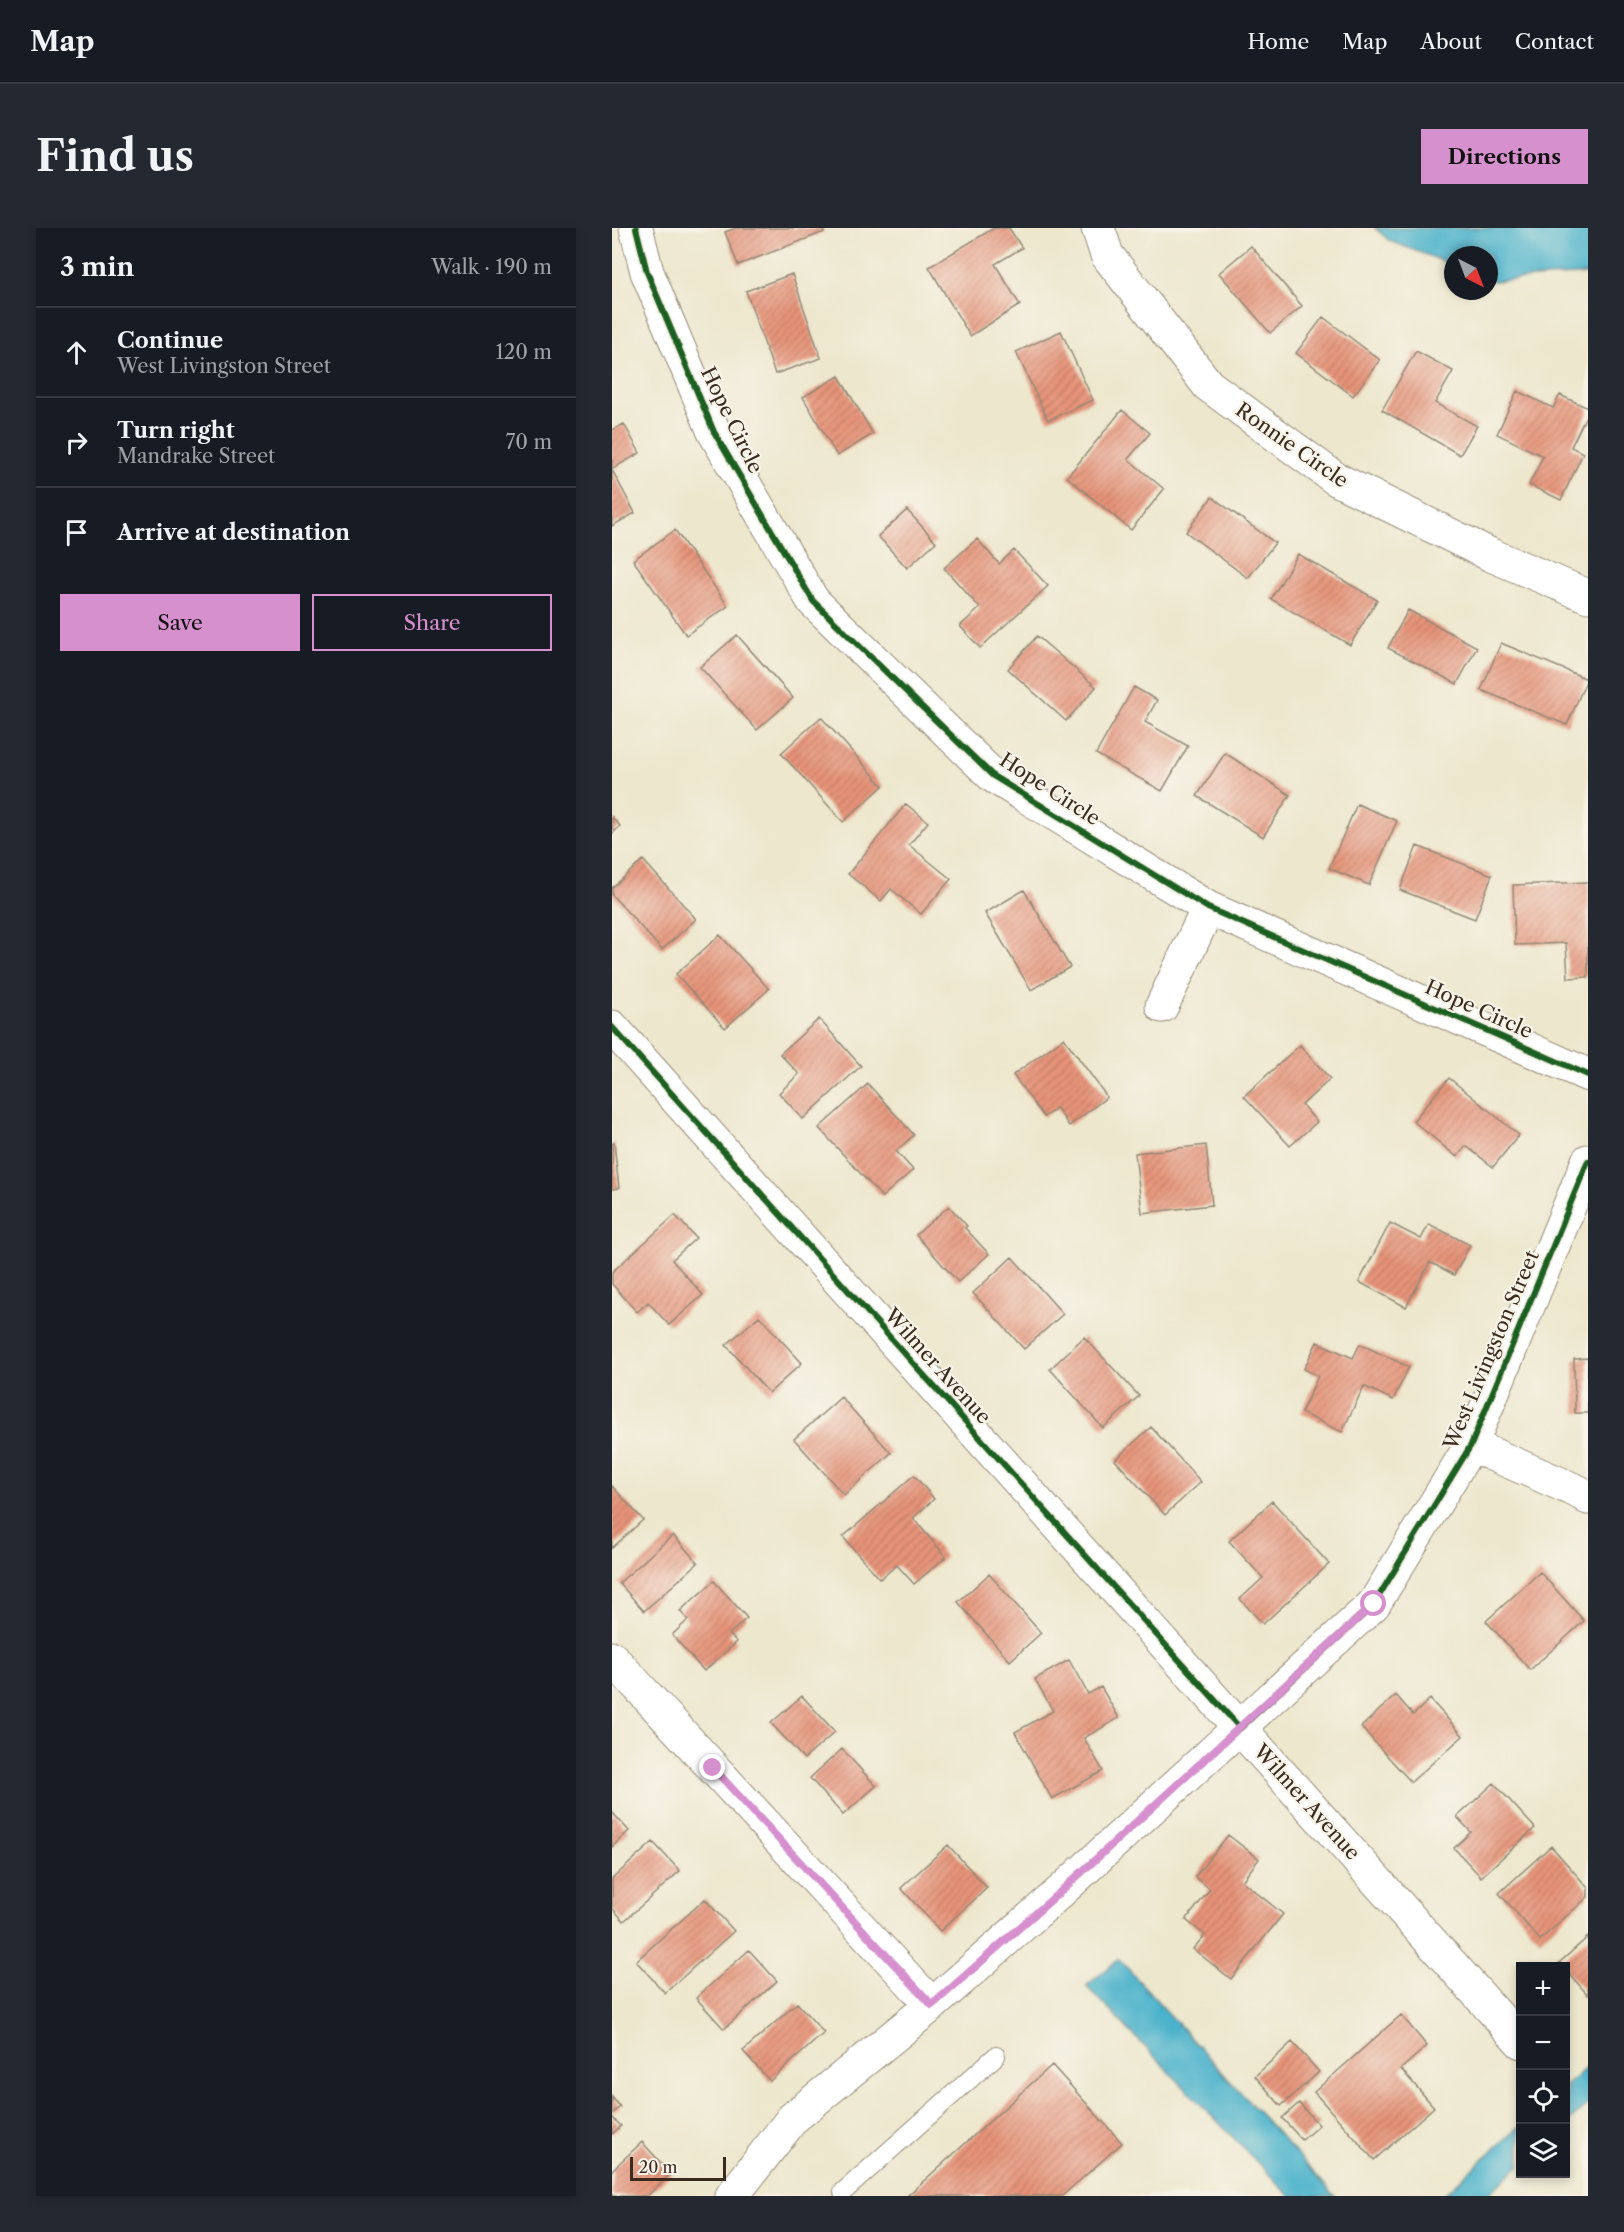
<!DOCTYPE html>
<html lang="en">
<head>
<meta charset="utf-8">
<style>
	:root { --surface:#171b24; --page:#242831; --text:#f1f3f6; --muted:#9ea1a6; --line:#363941; --accent:#d690ce }
	body { margin:0; font-family:"Libre Caslon Text",serif; background:var(--page); color:var(--text) }
	.controls { position:absolute; right:18px; bottom:18px; display:grid; overflow:hidden; border-radius:0px; box-shadow:0 3px 9px #0003 }
	.controls button { width:54px; height:54px; display:grid; place-items:center; padding:0; border:0; border-bottom:2px solid var(--line); background:var(--surface); color:var(--text); font:30px sans-serif }
	.compass { position:absolute; left:832px; top:18px; width:54px; height:54px; border-radius:50%; background:var(--surface); box-shadow:0 3px 9px #0003; rotate:138deg }
	.scale { position:absolute; left:18px; bottom:15px; width:96px; box-sizing:border-box; padding-left:6px; border:3px solid #3b2a1e; border-top:0; font-size:16px; line-height:21px; white-space:nowrap; color:#3b2a1e; -webkit-text-stroke:4px #f7f3e8; paint-order:stroke }
	.stop { position:absolute; width:18px; height:18px; margin:-14px; border:4px solid #d690ce; border-radius:50%; background:#fff }
	.stop.end { background:#d690ce; border-color:#fff; box-shadow:0 2px 6px #0008 }
	.list { margin:0; padding:0; list-style:none }
	h2 { display:flex; justify-content:space-between; align-items:center; height:78px; margin:0; padding:0 24px; font-size:26px }
	h2 small { font-size:20px; font-weight:400; color:var(--muted) }
	.list li { display:grid; grid-template-columns:39px 1fr auto; gap:18px; align-items:center; box-sizing:border-box; height:90px; padding:0 24px; border-top:2px solid var(--line) }
	.list b { display:block; font-size:22px; white-space:nowrap }
	.list p { margin:0; font-size:20px; white-space:nowrap; color:var(--muted) }
	.list em { font-size:20px; font-style:normal; color:var(--muted) }
	.actions { display:flex; gap:12px; padding:18px 24px }
	.actions a { flex:1; padding:14px 0; border:2px solid var(--accent); border-radius:0px; text-align:center; font-size:21px; color:var(--accent) }
	.actions .main { background:var(--accent); color:#111 }
	.icon { flex:none; width:33px; height:33px; fill:none; stroke:currentColor; stroke-width:2; stroke-linecap:round; stroke-linejoin:round }
	.map { position:relative; flex:none; width:976px; height:1968px; overflow:hidden; border-radius:0px }
	header { display:flex; align-items:center; gap:36px; box-sizing:border-box; height:84px; padding:0 30px; background:var(--surface); border-bottom:2px solid var(--line) }
	header strong { font-size:28px }
	nav { display:flex; gap:33px; margin-inline-start:auto; font-size:21px }
	.intro { display:flex; align-items:center; justify-content:space-between; box-sizing:border-box; height:144px; padding:0 36px }
	h1 { margin:0; font-size:42px }
	.button { padding:15px 27px; border-radius:0px; background:var(--accent); color:#111; font-size:21px; font-weight:700 }
	main { display:flex; gap:36px; padding:0 36px }
	aside { flex:1; background:var(--surface); border-radius:0px; box-shadow:0 3px 9px #0003 }
	.map>svg:first-child { display:block }
	.water { fill:#4cb2cb; stroke:#446e74; stroke-width:1.5 }
	.building { fill:url(#building-hatch) }
	.lines { fill:none; stroke-linecap:round; stroke-linejoin:round }
	.lane-casing { stroke:#948876; stroke-width:20 }
	.street-casing { stroke:#948876; stroke-width:35 }
	.lane { stroke:#fff; stroke-width:18 }
	.street { stroke:#fff; stroke-width:33 }
	.cycleway-casing { stroke:#f7f3e8; stroke-width:10 }
	.cycleway { stroke:#1b5e20; stroke-width:6 }
	.route { stroke:#d690ce; stroke-width:8 }
	.labels { text-anchor:middle; dominant-baseline:central; stroke-width:4.5; stroke-linejoin:round; paint-order:stroke }
	.street-label { font-size:20px; fill:#3b2a1e; stroke:#f7f3e8 }
</style>
</head>
<body>
<header>
<strong>Map</strong>
<nav><a>Home</a><a>Map</a><a>About</a><a>Contact</a></nav>
</header>
<div class="intro"><h1>Find us</h1><a class="button">Directions</a></div>
<main>
<aside>
<h2>3 min<small>Walk · 190 m</small></h2>
<ul class="list">
<li><svg class="icon" aria-label="ahead" viewBox="0 0 24 24"><path d="M12 20V5M6 11l6-6 6 6"/></svg><div><b>Continue</b><p>West Livingston Street</p></div><em>120 m</em></li>
<li><svg class="icon" aria-label="right" viewBox="0 0 24 24"><path d="M7 20v-9h11M14 6l5 5-5 5"/></svg><div><b>Turn right</b><p>Mandrake Street</p></div><em>70 m</em></li>
<li><svg class="icon" aria-label="arrive" viewBox="0 0 24 24"><path d="M6 21V4h12l-3 4 3 4H6"/></svg><div><b>Arrive at destination</b></div></li>
</ul>
<div class="actions"><a class="main">Save</a><a>Share</a></div>
</aside>
<div class="map">
<svg width="976" height="1968" viewBox="0 0 976 1968">
	<defs>
		<pattern id="building-hatch" width="6" height="6" patternUnits="userSpaceOnUse" patternTransform="scale(1.5)"><rect width="6" height="6" fill="#e79479"/><path d="M-1 1l2-2M0 6l6-6M5 7l2-2" fill="none" stroke="#bc7963"/></pattern>
	</defs>
	<rect width="100%" height="100%" fill="#f7f3e8"/>
	<filter id="ink" filterUnits="userSpaceOnUse"><feTurbulence type="fractalNoise" baseFrequency=".0167" numOctaves="2"/><feDisplacementMap in="SourceGraphic" scale="12" xChannelSelector="R" yChannelSelector="G"/><feConvolveMatrix kernelMatrix="1 2 1 2 8 2 1 2 1" color-interpolation-filters="sRGB"/></filter>
	<filter id="wash" filterUnits="userSpaceOnUse"><feTurbulence type="fractalNoise" baseFrequency=".008" numOctaves="4" result="noise"/><feDisplacementMap in="SourceGraphic" scale="24" xChannelSelector="R" yChannelSelector="G"/><feGaussianBlur stdDeviation="1.35" result="paint"/><feColorMatrix in="noise" values="0 0 0 0 0 0 0 0 0 0 0 0 0 0 0 0 0 1.4 0 .05"/><feComposite in="paint" operator="in"/></filter>
	<g filter="url(#wash)">
		<rect width="100%" height="100%" fill="#ede7cd"/>
		<!-- water -->
		<path class="water" d="M763 0H976V46L882 53 877 51V27H841V37L778 13Z
			M507 1731 723 1968H678L474 1758Z
			M976 1838V1876L954 1897V1858Z
			M908 1898V1937L874 1968H830Z"/>
		<g id="blocks">
			<!-- building -->
			<path class="building" d="M124 0H210L212 4 126 37 113 4Z
				M382 0H397L410 20 383 36 408 77 358 108 317 39Z
				M639 18 690 78 658 105 607 45Z
				M180 46 209 130 163 146 134 63Z
				M711 89 768 132 741 168 684 125Z
				M449 103 481 172 436 192 404 124Z
				M804 123 841 143 823 175 865 198 848 227 770 182Z
				M227 148 261 206 225 228 191 169Z
				M905 163 941 180 948 167 976 180V184L959 219 971 225 949 272 917 257 931 228 885 206Z
				M510 182 538 205 516 231 552 261 519 302 455 249Z
				M12 196 28 225 0 241V202Z
				M0 242 23 285 0 298Z
				M600 269 663 315 636 350 574 304Z
				M295 282 324 314 295 340 266 308Z
				M63 302 116 378 74 407 21 332Z
				M365 311 387 336 402 322 436 358 368 420 348 398 368 380 332 340Z
				M686 326 765 372 738 417 659 371Z
				M796 382 865 419 845 456 776 420Z
				M125 407 181 470 145 502 88 439Z
				M425 408 484 459 454 493 396 441Z
				M889 415 975 451 955 497 869 462Z
				M522 459 545 472 533 494 576 518 550 563 484 526Z
				M209 489 271 558 231 594 169 525Z
				M613 525 678 567 651 609 585 568Z
				M294 576 316 594 297 617 339 651 309 686 279 661 269 673 236 646Z
				M745 576 785 593 757 657 717 640Z
				M0 589 8 598 0 606Z
				M805 618 880 647 863 691 788 662Z
				M31 632 84 691 50 722 0 667V660Z
				M976 654V749L956 750 954 715 903 717 901 657Z
				M412 662 458 739 419 762 373 685Z
				M108 707 157 761 113 800 64 746Z
				M207 791 249 838 191 891 167 865 187 846 168 826Z
				M452 810 495 869 457 898 445 880 432 889 401 847Z
				M688 817 718 851 690 877 705 894 678 918 632 868Z
				M837 850 907 907 881 939 854 918 845 929 801 893Z
				M256 856 302 907 284 923 301 942 270 969 207 900Z
				M2 915 7 960 0 961V916Z
				M594 917 600 977 530 985 523 925Z
				M337 978 355 998 353 1000 377 1026 346 1054 304 1007Z
				M63 987 84 1010 60 1032 91 1067 57 1097 36 1074 25 1084 0 1056V1044Z
				M778 995 809 1011 817 996 858 1017 842 1047 818 1034 794 1079 747 1054Z
				M400 1029 451 1086 412 1121 361 1065Z
				M147 1088 190 1135 157 1165 114 1117Z
				M472 1109 527 1168 491 1200 438 1141Z
				M705 1114 741 1130 748 1116 797 1139 781 1172 752 1158 730 1204 689 1185 706 1148 692 1141Z
				M976 1130V1185H963L962 1131Z
				M229 1169 279 1225 232 1267 182 1211Z
				M539 1199 589 1254 553 1287 503 1232Z
				M302 1247 322 1271 301 1290 334 1329 302 1356 285 1337 268 1351 231 1309Z
				M0 1258 31 1292 0 1320Z
				M660 1273 717 1336 651 1396 628 1371 651 1350 617 1313Z
				M61 1307 86 1335 32 1383 7 1355Z
				M928 1344 972 1393 918 1442 874 1393Z
				M377 1346 429 1405 398 1433 346 1374Z
				M102 1353 135 1390 117 1406 125 1414 92 1443 60 1407 76 1392 68 1383Z
				M457 1432 476 1466 489 1459 507 1490 472 1510 491 1543 440 1571 403 1504 441 1483 423 1451Z
				M784 1467 801 1487 818 1471 851 1508 799 1554 749 1499Z
				M190 1468 223 1504 192 1531 159 1495Z
				M230 1521 264 1558 231 1587 198 1550Z
				M882 1555 923 1600 869 1649 842 1620 859 1604 845 1589Z
				M0 1584 17 1603 0 1619Z
				M616 1607 647 1631 630 1653 671 1686 619 1751 581 1721 593 1707 574 1692 598 1661 583 1649Z
				M41 1614 68 1643 12 1693 0 1680V1651Z
				M336 1617 375 1660 328 1703 289 1660Z
				M939 1618 976 1660V1669L928 1712 887 1665Z
				M93 1671 122 1703 53 1765 24 1733Z
				M976 1709V1767L954 1742V1738L947 1735Z
				M137 1722 165 1753 112 1801 84 1770Z
				M185 1775 212 1805 158 1853 131 1823Z
				M789 1787 815 1818 789 1841 822 1879 762 1932 702 1864Z
				M680 1814 707 1844 669 1878 643 1848Z
				M440 1837 510 1915 450 1968H295Z
				M0 1869 8 1879 0 1886Z
				M687 1875 707 1897 690 1912 670 1890Z
				M0 1889 9 1898 0 1906Z
				M30 1914 59 1946 35 1968H0V1942Z"/>
		</g>
	</g>
	<g filter="url(#ink)">
		<use href="#blocks" fill-opacity="0" stroke="#948876" stroke-width="1.5"/>
		<g class="lines">
			<defs>
				<path id="lane" d="M231 1964 384 1828"/>
				<path id="street" d="M24 0 35 44 102 204 201 373 381 548 596 680 976 847
					M486 0 495 27 596 157 724 251 879 327 976 368
					M550 778 596 680
					M0 799 909 1814
					M859 1217 967 1264 976 1270
					M0 1430 320 1777
					M120 1968 181 1890 320 1777 448 1664 762 1376 859 1217 976 933"/>
			</defs>
			<!-- lane casing -->
			<use href="#lane" class="lane-casing"/>
			<!-- street casing -->
			<use href="#street" class="street-casing"/>
			<!-- lane -->
			<use href="#lane" class="lane"/>
			<!-- street -->
			<use href="#street" class="street"/>
			<defs>
				<path id="cycleway" d="M24 0 35 44 102 204 201 373 381 548 596 680 976 847
					M0 799 628 1500 762 1376 859 1217 976 933"/>
			</defs>
			<!-- cycleway casing -->
			<use href="#cycleway" class="cycleway-casing"/>
			<!-- cycleway -->
			<use href="#cycleway" class="cycleway"/>
		</g>
	</g>
	<g class="lines" filter="url(#ink)">
		<!-- route -->
		<path class="route" d="M101 1540 320 1777 448 1664 762 1376"/>
	</g>
	<g class="labels">
		<!-- street labels -->
		<g class="street-label">
			<text transform="translate(120 192) rotate(64)">Hope Circle</text>
			<text transform="translate(680 217) rotate(35)">Ronnie Circle</text>
			<text transform="translate(438 561) rotate(33)">Hope Circle</text>
			<text transform="translate(867 781) rotate(24)">Hope Circle</text>
			<text transform="translate(879 1122) rotate(-67)">West Livingston Street</text>
			<text transform="translate(326 1138) rotate(48)">Wilmer Avenue</text>
			<text transform="translate(695 1574) rotate(48)">Wilmer Avenue</text>
		</g>
	</g>
</svg>
<div class="controls">
<button>+</button>
<button>−</button>
<button><svg class="icon" aria-label="locate" viewBox="0 0 24 24"><circle cx="12" cy="12" r="6"/><path d="M12 2v4M12 18v4M2 12h4M18 12h4"/></svg></button>
<button><svg class="icon" aria-label="layers" viewBox="0 0 24 24"><path d="M12 4l9 5-9 5-9-5zM3 14l9 5 9-5"/></svg></button>
</div>
<svg class="compass" viewBox="-18 -18 36 36"><path d="M0-13l5 13h-10z" fill="#e53935"/><path d="M0 13l5-13h-10z" fill="#9ea1a6"/></svg>
<div class="scale">20 m</div>
<div class="stop" style="left:762px;top:1376px"></div>
<div class="stop end" style="left:101px;top:1540px"></div>
</div>
</main>
</body>
</html>
